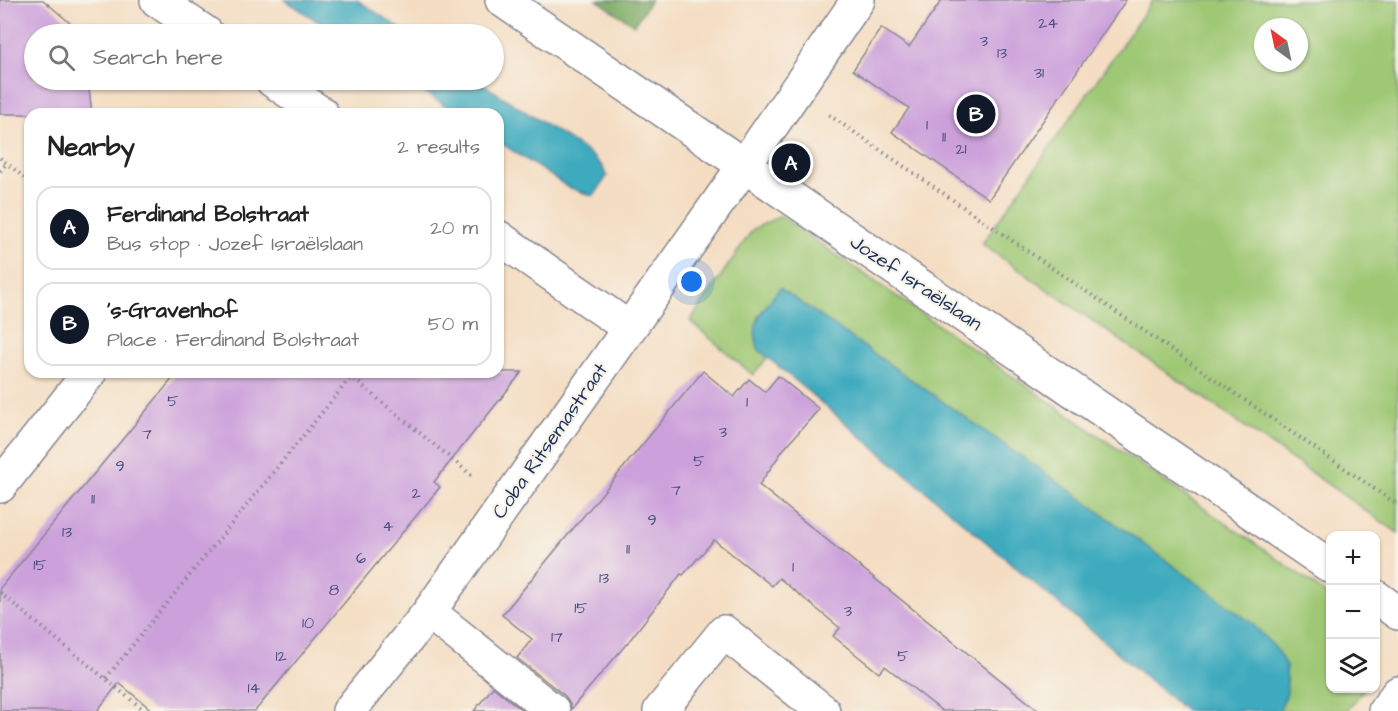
<!DOCTYPE html>
<html lang="en">
<head>
<meta charset="utf-8">
<style>
	:root { --surface:#fff; --page:#f6f6f6; --text:#222; --muted:#767676; --line:#e0e0e0; --accent:#111827 }
	body { margin:0; font-family:"Architects Daughter",sans-serif; background:var(--page); color:var(--text) }
	.controls { position:absolute; right:18px; bottom:18px; display:grid; overflow:hidden; border-radius:12px; box-shadow:0 2px 4px #0004 }
	.controls button { width:54px; height:54px; display:grid; place-items:center; padding:0; border:0; border-bottom:2px solid var(--line); background:var(--surface); color:var(--text); font:30px sans-serif }
	.compass { position:absolute; left:1254px; top:18px; width:54px; height:54px; border-radius:50%; background:var(--surface); box-shadow:0 2px 4px #0004; rotate:327deg }
	.you { position:absolute; left:692px; top:282px; width:21px; height:21px; margin:-15px; border:4px solid #fff; border-radius:50%; background:#1a73e8; box-shadow:0 0 0 9px #1a73e833 }
	.badge { display:grid; place-items:center; width:39px; height:39px; border-radius:50%; background:var(--accent); color:#fff; font-size:20px; font-weight:700 }
	.pin { position:absolute; translate:-50% -50%; border:3px solid #fff; box-shadow:0 2px 6px #0006 }
	.list { margin:0; padding:0; list-style:none }
	h2 { display:flex; justify-content:space-between; align-items:center; height:78px; margin:0; padding:0 24px; font-size:26px }
	h2 small { font-size:20px; font-weight:400; color:var(--muted) }
	.list li { display:grid; grid-template-columns:39px 1fr auto; gap:18px; align-items:center; box-sizing:border-box; height:84px; margin:0 12px 12px; padding:0 12px; border:2px solid var(--line); border-radius:18px }
	.list b { display:block; font-size:22px; white-space:nowrap }
	.list p { margin:0; font-size:20px; white-space:nowrap; color:var(--muted) }
	.list em { font-size:20px; font-style:normal; color:var(--muted) }
	.icon { flex:none; width:33px; height:33px; fill:none; stroke:currentColor; stroke-width:2; stroke-linecap:round; stroke-linejoin:round }
	.map { position:relative; flex:none; width:1398px; height:711px; overflow:hidden }
	.search { position:absolute; background:var(--surface); box-shadow:0 2px 4px #0004; left:24px; top:24px; width:480px; height:66px; display:flex; align-items:center; gap:15px; box-sizing:border-box; padding:0 21px; border-radius:33px; color:var(--muted); font-size:22px }
	.panel { position:absolute; background:var(--surface); box-shadow:0 2px 4px #0004; left:24px; top:108px; width:480px; height:270px; border-radius:18px }
	.map>svg:first-child { display:block }
	.green { fill:#9fc874; stroke:#5d7c69; stroke-width:1.5; fill-rule:evenodd }
	.forest { fill:#7fac66; stroke:#4d6e62; stroke-width:1.5 }
	.water { fill:#3eaabe; stroke:#2c6c8e; stroke-width:1.5 }
	.building { fill:#cca1db }
	.lines { fill:none; stroke-linecap:round; stroke-linejoin:round }
	.minor-casing { stroke:#888690; stroke-width:36 }
	.path { stroke:#888690; stroke-width:4; stroke-dasharray:1.5 4.5; stroke-linecap:butt }
	.minor { stroke:#fff; stroke-width:33 }
	.labels { text-anchor:middle; dominant-baseline:central; stroke-width:4.5; stroke-linejoin:round; paint-order:stroke }
	.number-label { font-size:16px; fill:#474c7d }
	.street-label { font-size:20px; fill:#1b2f5e; stroke:#f7f3e8 }
</style>
</head>
<body>
<div class="map">
<svg width="1398" height="711" viewBox="0 0 1398 711">
	<rect width="100%" height="100%" fill="#f7f3e8"/>
	<filter id="ink" filterUnits="userSpaceOnUse"><feTurbulence type="fractalNoise" baseFrequency=".0167" numOctaves="2"/><feDisplacementMap in="SourceGraphic" scale="12" xChannelSelector="R" yChannelSelector="G"/><feConvolveMatrix kernelMatrix="1 2 1 2 8 2 1 2 1" color-interpolation-filters="sRGB"/></filter>
	<filter id="wash" filterUnits="userSpaceOnUse"><feTurbulence type="fractalNoise" baseFrequency=".008" numOctaves="4" result="noise"/><feDisplacementMap in="SourceGraphic" scale="24" xChannelSelector="R" yChannelSelector="G"/><feGaussianBlur stdDeviation="1.35" result="paint"/><feColorMatrix in="noise" values="0 0 0 0 0 0 0 0 0 0 0 0 0 0 0 0 0 1.4 0 .05"/><feComposite in="paint" operator="in"/></filter>
	<g filter="url(#wash)">
		<rect width="100%" height="100%" fill="#f4ddc2"/>
		<!-- green -->
		<path class="green" d="M1153 0H1398V533L982 244ZM1263 27H1299V63H1263Z
			M780 216 1308 580 1330 598V688L1364 689 1347 711H1279L1287 693 1253 624 1075 494 780 288 757 318 759 350 768 357 753 375 690 321 753 229Z"/>
		<!-- forest -->
		<path class="forest" d="M597 0H651L634 25Z"/>
		<!-- water -->
		<path class="water" d="M285 0H357L409 34H337Z
			M406 80H477L589 153 602 166 607 176 596 193 592 196 568 187 498 141V114H458Z
			M780 288 1075 494 1253 624 1277 650 1286 666 1287 693 1279 711H1186L759 350C748 321 763 310 780 288Z"/>
		<g id="blocks">
			<!-- building -->
			<path class="building" d="M0 0H43L82 33V34H34V80H88L92 114H0Z
				M942 0H1126L989 199 892 132 909 108 853 70 881 28 909 47Z
				M703 371 734 397 749 379 765 392 778 376 819 409 783 450 759 485 1039 711H942L885 666 879 673 833 636 840 628 779 578 772 586 714 540 683 575 681 574 629 641 571 709 570 704 565 696 517 658 532 639 502 615Z
				M178 372H522L434 482 440 487 255 711H153L119 683 97 711H0V588Z
				M493 687 523 711H474Z"/>
		</g>
	</g>
	<g filter="url(#ink)">
		<use href="#blocks" fill-opacity="0" stroke="#888690" stroke-width="1.5"/>
		<g class="lines">
			<defs>
				<path id="minor" d="M157 0 207 34
					M502 0 1330 566
					M272 80 322 114
					M498 237 629 328
					M0 486 90 372
					M1376 597 1398 613
					M429 612 553 711
					M349 711 429 612 744 166 858 0
					M660 711 724 632 823 711
					M1385 711 1398 693"/>
			</defs>
			<!-- minor casing -->
			<use href="#minor" class="minor-casing"/>
			<!-- path -->
			<path class="path" d="M829 115 1398 505
				M0 158 30 182
				M0 171 7 163
				M345 372 475 478
				M0 593 145 711
				M106 678 351 377"/>
			<!-- minor -->
			<use href="#minor" class="minor"/>
		</g>
	</g>
	<g class="labels">
		<!-- number labels -->
		<g class="number-label">
			<text x="1048" y="23">24</text>
			<text x="984" y="41">3</text>
			<text x="1002" y="53">13</text>
			<text x="1039" y="73">31</text>
			<text x="927" y="125">1</text>
			<text x="944" y="137">11</text>
			<text x="961" y="149">21</text>
			<text x="173" y="401">5</text>
			<text x="747" y="402">1</text>
			<text x="723" y="432">3</text>
			<text x="147" y="434">7</text>
			<text x="699" y="461">5</text>
			<text x="120" y="466">9</text>
			<text x="676" y="490">7</text>
			<text x="416" y="493">2</text>
			<text x="93" y="499">11</text>
			<text x="652" y="520">9</text>
			<text x="388" y="526">4</text>
			<text x="67" y="532">13</text>
			<text x="628" y="549">11</text>
			<text x="361" y="558">6</text>
			<text x="40" y="565">15</text>
			<text x="793" y="567">1</text>
			<text x="604" y="578">13</text>
			<text x="334" y="590">8</text>
			<text x="581" y="608">15</text>
			<text x="848" y="611">3</text>
			<text x="308" y="623">10</text>
			<text x="557" y="637">17</text>
			<text x="281" y="656">12</text>
			<text x="903" y="656">5</text>
			<text x="254" y="688">14</text>
		</g>
		<!-- street labels -->
		<g class="street-label">
			<text transform="translate(916 283) rotate(34)">Jozef Israëlslaan</text>
			<text transform="translate(550 441) rotate(-55)">Coba Ritsemastraat</text>
		</g>
	</g>
</svg>
<div class="controls">
<button>+</button>
<button>−</button>
<button><svg class="icon" aria-label="layers" viewBox="0 0 24 24"><path d="M12 4l9 5-9 5-9-5zM3 14l9 5 9-5"/></svg></button>
</div>
<svg class="compass" viewBox="-18 -18 36 36"><path d="M0-13l5 13h-10z" fill="#e53935"/><path d="M0 13l5-13h-10z" fill="#767676"/></svg>
<div class="you"></div>
<div class="pin badge" style="left:791px;top:163px">A</div>
<div class="pin badge" style="left:976px;top:114px">B</div>
<div class="search"><svg class="icon" aria-label="search" viewBox="0 0 24 24"><circle cx="10" cy="10" r="6"/><path d="M15 15l6 6"/></svg>Search here</div>
<section class="panel">
<h2>Nearby<small>2 results</small></h2>
<ul class="list">
<li><span class="badge">A</span><div><b>Ferdinand Bolstraat</b><p>Bus stop · Jozef Israëlslaan</p></div><em>20 m</em></li>
<li><span class="badge">B</span><div><b>'s-Gravenhof</b><p>Place · Ferdinand Bolstraat</p></div><em>50 m</em></li>
</ul>
</section>
</div>
</body>
</html>
